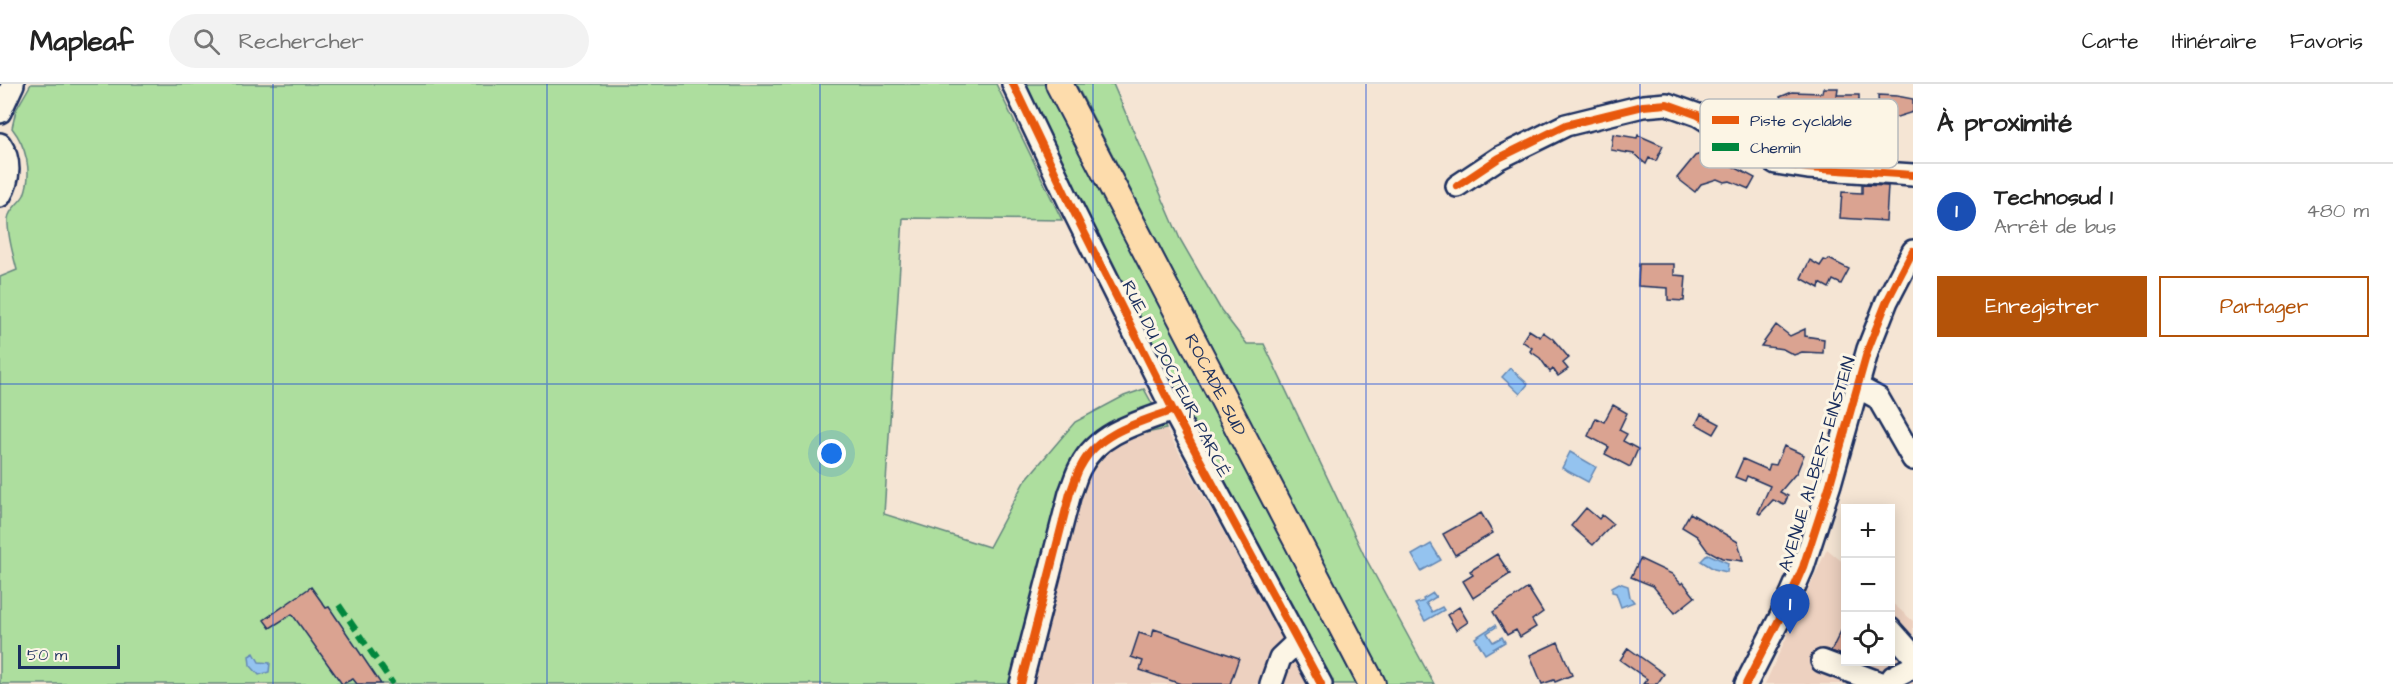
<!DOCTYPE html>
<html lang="fr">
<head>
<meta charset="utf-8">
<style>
	:root { --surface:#fff; --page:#f2f2f2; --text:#222; --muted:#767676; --line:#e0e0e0; --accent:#b45309 }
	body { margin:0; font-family:"Architects Daughter",sans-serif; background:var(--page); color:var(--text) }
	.controls { position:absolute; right:18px; bottom:18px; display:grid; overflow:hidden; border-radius:0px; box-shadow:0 3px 15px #0003 }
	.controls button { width:54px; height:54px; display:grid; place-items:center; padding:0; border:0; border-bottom:2px solid var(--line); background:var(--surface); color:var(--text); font:30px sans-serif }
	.scale { position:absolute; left:18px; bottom:15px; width:102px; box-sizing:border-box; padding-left:6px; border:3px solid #1b2f5e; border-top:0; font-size:16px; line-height:21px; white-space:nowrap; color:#1b2f5e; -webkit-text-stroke:4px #fcf5e5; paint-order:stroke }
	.you { position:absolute; left:832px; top:370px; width:21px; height:21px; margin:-15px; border:4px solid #fff; border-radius:50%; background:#1a73e8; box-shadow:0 0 0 9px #1a73e833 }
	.badge { display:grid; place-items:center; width:39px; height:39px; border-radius:50%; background:var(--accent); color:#fff; font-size:20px; font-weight:700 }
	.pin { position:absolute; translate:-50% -50px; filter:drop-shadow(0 2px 3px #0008) }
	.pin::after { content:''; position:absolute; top:32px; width:21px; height:18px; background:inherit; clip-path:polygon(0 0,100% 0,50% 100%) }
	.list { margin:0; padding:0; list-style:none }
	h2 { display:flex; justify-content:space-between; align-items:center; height:78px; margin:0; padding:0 24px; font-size:26px }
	h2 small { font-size:20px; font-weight:400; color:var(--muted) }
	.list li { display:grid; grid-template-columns:39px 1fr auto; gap:18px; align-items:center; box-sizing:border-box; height:96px; padding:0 24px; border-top:2px solid var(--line) }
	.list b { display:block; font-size:22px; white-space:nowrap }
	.list p { margin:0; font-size:20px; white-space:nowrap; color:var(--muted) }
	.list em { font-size:20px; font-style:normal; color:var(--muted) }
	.actions { display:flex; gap:12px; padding:18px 24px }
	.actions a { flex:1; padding:14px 0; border:2px solid var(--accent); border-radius:0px; text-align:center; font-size:21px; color:var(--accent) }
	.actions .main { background:var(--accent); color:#fff }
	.icon { flex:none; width:33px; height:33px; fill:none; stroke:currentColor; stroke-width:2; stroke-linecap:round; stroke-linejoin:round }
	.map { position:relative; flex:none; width:1913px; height:600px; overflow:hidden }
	header { display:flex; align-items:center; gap:36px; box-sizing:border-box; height:84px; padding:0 30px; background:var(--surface); border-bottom:2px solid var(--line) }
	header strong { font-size:28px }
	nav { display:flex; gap:33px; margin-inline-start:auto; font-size:21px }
	.search { width:420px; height:54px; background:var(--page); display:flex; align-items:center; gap:15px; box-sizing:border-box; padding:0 21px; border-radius:33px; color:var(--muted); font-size:22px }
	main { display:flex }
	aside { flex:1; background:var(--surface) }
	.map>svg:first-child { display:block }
	.built { fill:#edd1c0 }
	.green { fill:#adde9e; stroke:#64867e; stroke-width:1.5 }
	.water { fill:#94c3ef; stroke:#6488b5; stroke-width:1.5 }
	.building { fill:#daa391; stroke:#1b2f5e; stroke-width:1.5 }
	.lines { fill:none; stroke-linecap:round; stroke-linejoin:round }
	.minor-casing { stroke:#1b2f5e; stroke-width:26 }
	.major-casing { stroke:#1b2f5e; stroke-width:30 }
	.minor { stroke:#fcf5e5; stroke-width:21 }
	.major { stroke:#fddcac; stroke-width:26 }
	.quiet { stroke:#00873e; stroke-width:6; stroke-dasharray:12 6; stroke-linecap:butt }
	.cycleway-casing { stroke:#fcf5e5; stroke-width:11 }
	.cycleway { stroke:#e8590c; stroke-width:8 }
	.grid { fill:none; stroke:#1d4ed8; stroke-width:1.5; stroke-opacity:0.55 }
	.labels { text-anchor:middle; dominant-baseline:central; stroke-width:6; stroke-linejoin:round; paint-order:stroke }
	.street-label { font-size:18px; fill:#1b2f5e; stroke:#fcf5e5 }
	.key { fill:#fcf5e5; stroke:#b8babc; stroke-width:1.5 }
	.key-label { font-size:16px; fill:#1b2f5e }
</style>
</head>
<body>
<header>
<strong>Mapleaf</strong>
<div class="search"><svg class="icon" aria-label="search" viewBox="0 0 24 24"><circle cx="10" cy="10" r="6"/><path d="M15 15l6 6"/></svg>Rechercher</div>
<nav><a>Carte</a><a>Itinéraire</a><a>Favoris</a></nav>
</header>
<main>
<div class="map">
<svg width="1913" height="600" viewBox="0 0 1913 600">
	<rect width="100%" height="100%" fill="#f5e5d4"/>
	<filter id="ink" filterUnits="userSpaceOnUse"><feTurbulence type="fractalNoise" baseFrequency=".0167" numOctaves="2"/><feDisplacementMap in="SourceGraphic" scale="12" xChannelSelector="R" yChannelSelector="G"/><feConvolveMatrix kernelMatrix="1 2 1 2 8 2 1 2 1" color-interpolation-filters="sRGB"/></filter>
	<g filter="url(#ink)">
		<!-- built -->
		<path class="built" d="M1166 345 1308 600H1031L1082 400 1109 364 1136 351Z
			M1827 465 1845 480 1846 578H1890L1891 518 1913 537V600H1765Z"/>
		<!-- green -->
		<path class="green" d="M31 0H996L1062 136 903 134 884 430 989 463 1024 398 1075 338 1124 312 1144 305 1166 345 1136 351 1109 364 1082 400 1031 600H0V193L17 186C13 170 7 151 8 135 9 125 20 119 24 111 33 88 26 62 12 44L16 26Z
			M1021 0H1045L1356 600H1329L1179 322Z
			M1076 0H1113L1180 155 1221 226 1247 260H1264L1364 471 1434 600H1386Z"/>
		<!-- water -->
		<path class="water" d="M1510 284 1528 300 1520 310 1502 293Z
			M1570 368 1596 383 1588 398 1562 384Z
			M1431 460 1441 476 1421 487 1412 471Z
			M1708 470 1728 479 1727 488 1714 485 1701 477Z
			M1619 499 1628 502 1630 513 1634 518 1621 523 1616 509 1612 508V503Z
			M1433 509 1436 513 1426 519 1432 528 1442 523 1444 526 1425 537 1415 520 1424 517 1423 515Z
			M1495 541 1496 543 1487 549 1493 558 1502 553 1505 558 1485 570 1475 554Z
			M254 569 259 578 270 579 269 588 259 591 250 581 249 572Z"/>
		<!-- building -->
		<path class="building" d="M1823 4H1838L1837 11H1859V24H1825V27L1809 26V21L1787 28 1780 13 1792 8 1822 9Z
			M1878 11 1897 12 1913 15V28L1894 34 1890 31H1879Z
			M1613 50 1637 54 1638 51 1663 62 1656 77 1649 74 1646 80 1634 70 1611 66Z
			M1706 68 1755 94 1749 105 1730 97 1724 98 1717 95 1701 100 1695 108 1677 94 1695 72Z
			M1862 101 1888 102 1886 137 1840 134 1842 108 1862 109Z
			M1829 175 1849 185 1841 200 1833 196 1829 204 1820 199 1819 204 1801 194 1810 176 1820 182 1824 176 1827 177Z
			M1639 180H1674V191L1686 192 1684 217 1668 216V204L1638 202Z
			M1776 241 1790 252 1805 245V252L1824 255 1823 269 1802 268 1794 271 1783 265 1761 262Z
			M1529 246 1540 253 1543 248 1553 255 1569 274 1563 279 1568 285 1558 292 1553 285 1550 288 1540 274 1530 267 1532 264 1522 257Z
			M1613 321 1627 329 1619 346 1627 350 1623 357 1638 365 1630 383 1605 370 1609 363 1588 352 1596 334 1604 338Z
			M1701 330 1720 340 1714 350 1696 340Z
			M1784 362 1804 371 1797 388 1780 408 1788 412 1784 421 1773 416 1760 430 1758 429 1770 402 1747 392 1745 397 1735 393 1743 375 1768 386 1770 380 1776 381Z
			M1586 424 1599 435 1602 431 1613 440 1593 461 1571 442Z
			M1481 429 1493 449 1455 471 1443 450Z
			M1690 429 1738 458 1743 477 1722 474 1707 466 1697 452 1682 443Z
			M1497 470 1510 490 1473 514 1463 497 1473 491 1470 487Z
			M1640 475 1672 490 1681 500 1683 498 1695 513 1675 529 1653 502 1631 493Z
			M311 503 326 524 329 523 381 600H357L353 595 342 600 292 530 270 544 264 536Z
			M1528 504 1543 528 1532 536 1536 543 1520 553 1516 546 1507 551 1493 528Z
			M1459 523 1468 538 1456 546 1447 531Z
			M1845 539V572L1831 567Z
			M1154 545 1239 574 1230 600H1181L1140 586 1143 577 1131 573 1139 549 1152 553Z
			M1558 558 1572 591 1555 598 1554 596 1542 600 1530 571Z
			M1628 564 1664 590 1657 600H1643L1647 595 1620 576Z"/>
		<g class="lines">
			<defs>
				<path id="minor" d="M1013 0 1074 128 1173 326 1321 600
					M0 28 13 0
					M0 60C11 76 10 95 0 112
					M1457 102 1499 74 1566 41 1643 22 1667 20 1698 31 1776 79 1808 84 1913 91
					M1858 303 1878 314 1913 375
					M1890 545 1913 571
					M1822 577 1883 600
					M1021 600 1070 409C1074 400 1076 390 1081 382 1098 348 1141 338 1173 326
					M1271 600 1280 574 1298 557
					M1746 600 1786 522 1803 483 1830 400 1868 265 1887 217 1913 167
					M1888 600 1893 593 1913 583"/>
				<g id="major">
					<path id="s1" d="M1059 0 1372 600"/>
				</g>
			</defs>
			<!-- minor casing -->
			<use href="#minor" class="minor-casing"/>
			<!-- major casing -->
			<use href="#major" class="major-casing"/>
			<!-- minor -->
			<use href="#minor" class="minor"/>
			<!-- major -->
			<use href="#major" class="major"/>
			<!-- quiet -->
			<path class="quiet" d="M339 521 393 600"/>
			<defs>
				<path id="cycleway" d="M1013 0 1074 128 1173 326 1321 600
					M1457 102 1499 74 1566 41 1643 22 1667 20 1698 31 1776 79 1808 84 1913 91
					M1021 600 1070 409C1074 400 1076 390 1081 382 1098 348 1141 338 1173 326
					M1746 600 1786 522 1803 483 1830 400 1868 265 1887 217 1913 167"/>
			</defs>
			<!-- cycleway casing -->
			<use href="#cycleway" class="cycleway-casing"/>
			<!-- cycleway -->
			<use href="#cycleway" class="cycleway"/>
		</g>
	</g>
	<!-- grid -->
	<path class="grid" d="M273 0V600M547 0V600M820 0V600M1093 0V600M1366 0V600M1640 0V600M0 300H1913"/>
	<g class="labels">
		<!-- street labels -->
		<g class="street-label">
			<text transform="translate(1176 295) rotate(63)">RUE DU DOCTEUR PARCÉ</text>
			<text stroke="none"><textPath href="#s1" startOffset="339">ROCADE SUD</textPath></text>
			<text transform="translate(1817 380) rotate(-73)">AVENUE ALBERT EINSTEIN</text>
		</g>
	</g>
	<!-- legend -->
	<rect x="1700" y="15" width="198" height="69" rx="9" class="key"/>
	<rect x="1712" y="32" width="27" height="8" fill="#e8590c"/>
	<rect x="1712" y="59" width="27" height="8" fill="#00873e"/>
	<g class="key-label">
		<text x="1750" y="42">Piste cyclable</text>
		<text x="1750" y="69">Chemin</text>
	</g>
</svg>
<div class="controls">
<button>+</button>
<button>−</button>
<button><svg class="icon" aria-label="locate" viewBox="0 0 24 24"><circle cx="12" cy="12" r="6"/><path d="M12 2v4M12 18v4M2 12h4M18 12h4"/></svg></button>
</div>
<div class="scale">50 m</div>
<div class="you"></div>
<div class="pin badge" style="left:1790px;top:550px;background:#1a4fb4">1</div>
</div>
<aside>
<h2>À proximité<small></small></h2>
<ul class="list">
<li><span class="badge" style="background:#1a4fb4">1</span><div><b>Technosud 1</b><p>Arrêt de bus</p></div><em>480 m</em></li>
</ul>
<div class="actions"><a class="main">Enregistrer</a><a>Partager</a></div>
</aside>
</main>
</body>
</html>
